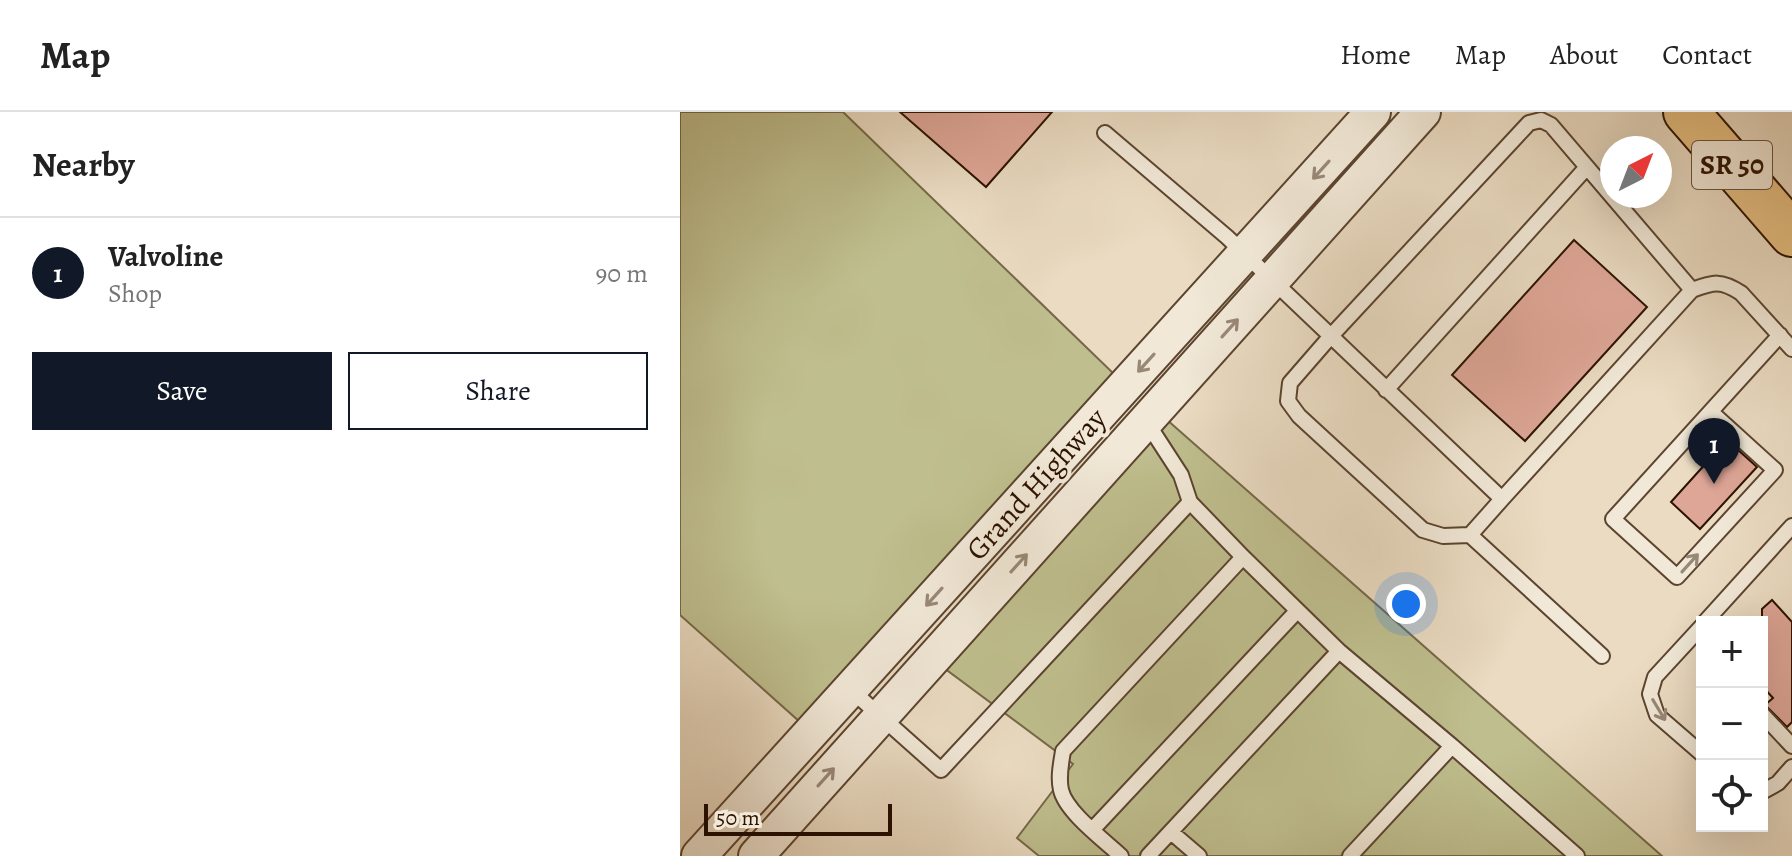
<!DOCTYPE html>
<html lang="en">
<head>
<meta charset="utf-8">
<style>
	:root { --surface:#fff; --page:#f6f6f6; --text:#222; --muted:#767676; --line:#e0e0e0; --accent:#111827 }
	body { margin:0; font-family:Alegreya,serif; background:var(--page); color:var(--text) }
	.controls { position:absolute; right:24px; bottom:24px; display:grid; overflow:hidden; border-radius:0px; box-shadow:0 8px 32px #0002 }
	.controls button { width:72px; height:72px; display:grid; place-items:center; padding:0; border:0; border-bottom:2px solid var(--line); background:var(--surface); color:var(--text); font:40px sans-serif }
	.compass { position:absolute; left:920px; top:24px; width:72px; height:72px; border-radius:50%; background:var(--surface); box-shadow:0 8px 32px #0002; rotate:42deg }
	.scale { position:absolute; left:24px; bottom:20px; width:188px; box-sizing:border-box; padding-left:8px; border:4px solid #2c1200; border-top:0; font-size:22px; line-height:28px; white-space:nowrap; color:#2c1200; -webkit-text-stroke:6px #f1e8d7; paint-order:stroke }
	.you { position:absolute; left:726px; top:492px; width:28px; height:28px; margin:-20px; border:6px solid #fff; border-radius:50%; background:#1a73e8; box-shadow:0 0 0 12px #1a73e833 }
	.badge { display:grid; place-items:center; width:52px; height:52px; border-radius:50%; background:var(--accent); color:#fff; font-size:26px; font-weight:700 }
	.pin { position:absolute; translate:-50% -66px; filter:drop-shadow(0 2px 4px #0008) }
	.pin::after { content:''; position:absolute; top:42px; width:28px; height:24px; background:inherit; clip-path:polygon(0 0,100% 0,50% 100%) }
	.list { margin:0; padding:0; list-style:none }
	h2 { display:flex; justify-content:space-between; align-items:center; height:104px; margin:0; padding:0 32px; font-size:34px }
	h2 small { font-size:26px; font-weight:400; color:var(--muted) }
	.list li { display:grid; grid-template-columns:52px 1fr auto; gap:24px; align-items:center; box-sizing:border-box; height:112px; padding:0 32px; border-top:2px solid var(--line) }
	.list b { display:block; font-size:30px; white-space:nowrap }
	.list p { margin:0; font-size:26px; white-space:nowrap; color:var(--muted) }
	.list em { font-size:26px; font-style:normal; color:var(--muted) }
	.actions { display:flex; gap:16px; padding:24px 32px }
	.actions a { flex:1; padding:18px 0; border:2px solid var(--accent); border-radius:0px; text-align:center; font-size:28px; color:var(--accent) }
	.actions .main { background:var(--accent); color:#fff }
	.icon { flex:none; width:44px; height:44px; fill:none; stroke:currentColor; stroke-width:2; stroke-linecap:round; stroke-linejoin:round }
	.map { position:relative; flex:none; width:1112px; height:744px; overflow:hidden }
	header { display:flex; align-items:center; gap:48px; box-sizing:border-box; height:112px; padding:0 40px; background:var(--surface); border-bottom:2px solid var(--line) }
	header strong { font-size:38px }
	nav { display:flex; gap:44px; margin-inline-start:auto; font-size:28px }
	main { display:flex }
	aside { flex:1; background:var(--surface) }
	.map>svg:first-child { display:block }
	.green { fill:#bfbe8e; stroke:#766847; stroke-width:2 }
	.building { fill:#dea697; stroke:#2c1200; stroke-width:2 }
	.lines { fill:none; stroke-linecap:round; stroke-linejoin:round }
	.service-casing { stroke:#5c4430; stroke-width:18 }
	.tertiary-casing { stroke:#5c4430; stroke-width:38 }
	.trunk-casing { stroke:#2c1200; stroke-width:48 }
	.service { stroke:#f1e8d7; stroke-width:14 }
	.tertiary { stroke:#f1e8d7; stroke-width:34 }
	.trunk { stroke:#e5be81; stroke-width:44 }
	.oneway { stroke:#988876 }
	.labels { text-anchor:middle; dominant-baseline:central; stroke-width:8; stroke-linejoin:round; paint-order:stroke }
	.shield { fill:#f1e8d7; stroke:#675240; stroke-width:2 }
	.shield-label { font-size:28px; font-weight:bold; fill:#2c1200 }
	.street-label { font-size:30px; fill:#2c1200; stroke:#f1e8d7 }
</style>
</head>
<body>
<header>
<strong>Map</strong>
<nav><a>Home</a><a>Map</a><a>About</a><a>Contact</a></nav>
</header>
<main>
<aside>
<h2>Nearby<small></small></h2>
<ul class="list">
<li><span class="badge">1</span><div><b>Valvoline</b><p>Shop</p></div><em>90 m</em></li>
</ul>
<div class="actions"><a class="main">Save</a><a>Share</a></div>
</aside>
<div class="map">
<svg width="1112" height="744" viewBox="0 0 1112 744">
	<rect width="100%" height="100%" fill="#eadbc2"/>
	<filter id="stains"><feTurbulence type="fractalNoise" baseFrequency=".0025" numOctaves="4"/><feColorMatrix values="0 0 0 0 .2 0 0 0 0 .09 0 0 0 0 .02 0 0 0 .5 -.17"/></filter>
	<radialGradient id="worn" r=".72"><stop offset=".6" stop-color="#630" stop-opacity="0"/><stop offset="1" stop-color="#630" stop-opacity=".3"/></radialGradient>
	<!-- green -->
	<path class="green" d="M0 0H163L434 262 120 610 0 503Z
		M486 307 982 744H359L337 726 393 652 260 553Z"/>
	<!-- building -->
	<path class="building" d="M220 0H372L306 75Z
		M894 128 967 195 845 329 772 263Z
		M1047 328 1077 355 1020 417 991 390Z
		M1092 488 1112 510V610L1107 615 1085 593 1093 586 1082 574V497Z"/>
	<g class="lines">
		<defs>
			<path id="service" d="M425 21 547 125 822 387 1012 178C1034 170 1041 168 1061 181L1112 237
				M706 278 907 55
				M1031 300 1095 358 997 465 933 407 1100 223
				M822 387 790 423 922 544
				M790 423 763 424 743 418 619 304 608 289 610 271 650 225 849 11 861 8 871 13 1012 178
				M1025 510 1112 414
				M1022 514 975 565 970 582 977 603 1022 642
				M659 539 772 634
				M170 577 261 658 510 390 501 363 466 309
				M1082 602 1112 634
				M1082 680 1098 671 1112 655
				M413 717 617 499
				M491 720 519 744
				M441 744C424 728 386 700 381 678 378 665 381 652 383 639L563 445
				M468 744 659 539 563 445 510 390
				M670 744 772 634 897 744"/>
			<path id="tertiary" d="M19 744 693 0
				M76 744 743 0"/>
			<path id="trunk" d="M1006 0 1112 122"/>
		</defs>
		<!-- service casing -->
		<use href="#service" class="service-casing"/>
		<!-- tertiary casing -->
		<use href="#tertiary" class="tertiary-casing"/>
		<!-- trunk casing -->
		<use href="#trunk" class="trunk-casing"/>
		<!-- service -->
		<use href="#service" class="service"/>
		<!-- tertiary -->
		<use href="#tertiary" class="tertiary"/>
		<!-- trunk -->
		<use href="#trunk" class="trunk"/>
	</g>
	<!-- one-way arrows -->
	<defs><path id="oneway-shaft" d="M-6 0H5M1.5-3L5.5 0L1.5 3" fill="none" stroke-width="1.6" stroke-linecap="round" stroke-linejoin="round" transform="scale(2)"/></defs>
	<g class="oneway">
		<use href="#oneway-shaft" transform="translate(641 58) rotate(132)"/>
		<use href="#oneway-shaft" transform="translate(550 216) rotate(-48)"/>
		<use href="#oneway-shaft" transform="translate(466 251) rotate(132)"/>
		<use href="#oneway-shaft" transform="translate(339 451) rotate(-48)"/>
		<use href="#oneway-shaft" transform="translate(1010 451) rotate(-48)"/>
		<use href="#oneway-shaft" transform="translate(254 485) rotate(132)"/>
		<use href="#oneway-shaft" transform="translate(979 598) rotate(59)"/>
		<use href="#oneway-shaft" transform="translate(146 665) rotate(-48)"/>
	</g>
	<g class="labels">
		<!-- shield labels -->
		<rect class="shield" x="1012" y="29" width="80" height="48" rx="6"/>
		<g class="shield-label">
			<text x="1052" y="53">SR 50</text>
		</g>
		<!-- street labels -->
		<g class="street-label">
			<text transform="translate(356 372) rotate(-48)">Grand Highway</text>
		</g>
	</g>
	<rect width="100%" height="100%" filter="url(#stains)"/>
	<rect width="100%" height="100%" fill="url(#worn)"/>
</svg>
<div class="controls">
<button>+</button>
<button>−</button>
<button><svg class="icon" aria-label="locate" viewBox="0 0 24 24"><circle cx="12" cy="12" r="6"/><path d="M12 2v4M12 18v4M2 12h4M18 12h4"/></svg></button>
</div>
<svg class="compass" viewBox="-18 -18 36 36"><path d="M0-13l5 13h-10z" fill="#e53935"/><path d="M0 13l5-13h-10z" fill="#767676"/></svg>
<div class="scale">50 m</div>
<div class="you"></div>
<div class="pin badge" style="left:1034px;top:372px">1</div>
</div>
</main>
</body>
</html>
